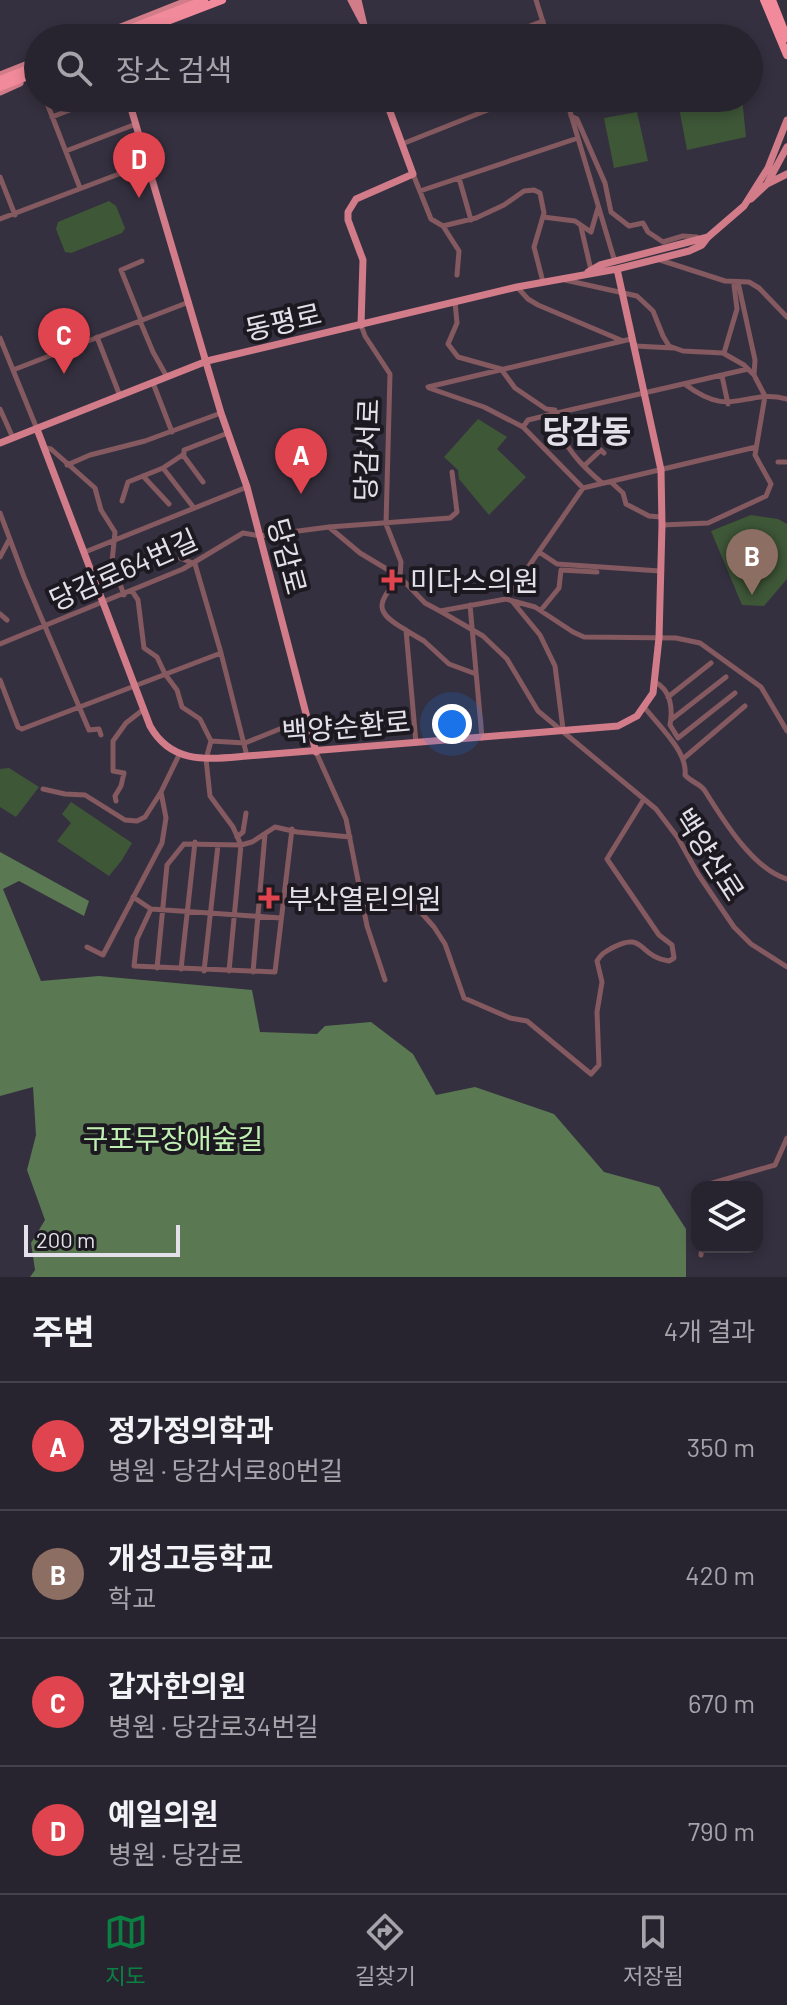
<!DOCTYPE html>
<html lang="ko">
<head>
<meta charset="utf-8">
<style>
	:root { --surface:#28242f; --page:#302c37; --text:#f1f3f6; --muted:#a5a4aa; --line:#44414b; --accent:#0b8043 }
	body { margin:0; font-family:Barlow,"Noto Sans KR",sans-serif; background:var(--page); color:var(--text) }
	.controls { position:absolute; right:24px; bottom:24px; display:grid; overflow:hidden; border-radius:16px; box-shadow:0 4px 12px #0003 }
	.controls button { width:72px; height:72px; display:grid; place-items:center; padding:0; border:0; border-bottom:2px solid var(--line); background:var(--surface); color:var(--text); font:40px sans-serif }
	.scale { position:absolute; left:24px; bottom:20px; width:156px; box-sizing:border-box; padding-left:8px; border:4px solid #e3e0ea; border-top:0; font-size:22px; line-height:28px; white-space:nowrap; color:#e3e0ea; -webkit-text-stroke:6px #1c1920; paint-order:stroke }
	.you { position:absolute; left:452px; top:724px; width:28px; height:28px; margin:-20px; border:6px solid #fff; border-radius:50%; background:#1a73e8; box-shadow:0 0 0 12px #1a73e833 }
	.badge { display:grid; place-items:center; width:52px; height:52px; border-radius:50%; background:var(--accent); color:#fff; font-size:26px; font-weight:700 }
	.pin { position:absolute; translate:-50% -66px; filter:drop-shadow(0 2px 4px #0008) }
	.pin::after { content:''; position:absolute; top:42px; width:28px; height:24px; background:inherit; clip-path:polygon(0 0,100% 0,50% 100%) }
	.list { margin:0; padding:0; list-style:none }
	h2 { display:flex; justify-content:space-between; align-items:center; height:104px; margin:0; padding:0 32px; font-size:34px }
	h2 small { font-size:26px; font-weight:400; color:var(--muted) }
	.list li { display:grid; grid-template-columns:52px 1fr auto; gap:24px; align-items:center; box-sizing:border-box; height:128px; padding:0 32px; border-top:2px solid var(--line) }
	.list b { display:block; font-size:30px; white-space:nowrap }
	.list p { margin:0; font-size:26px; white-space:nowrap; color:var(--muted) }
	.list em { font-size:26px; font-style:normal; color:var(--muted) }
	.icon { flex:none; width:44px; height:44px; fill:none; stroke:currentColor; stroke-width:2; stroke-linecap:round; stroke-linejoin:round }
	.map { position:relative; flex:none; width:787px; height:1277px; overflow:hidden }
	.search { position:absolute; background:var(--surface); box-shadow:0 4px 12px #0003; left:24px; right:24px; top:24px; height:88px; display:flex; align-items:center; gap:20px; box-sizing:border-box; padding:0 28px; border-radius:44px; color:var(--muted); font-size:30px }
	.sheet { height:616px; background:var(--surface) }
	nav { display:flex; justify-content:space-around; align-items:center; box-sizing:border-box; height:112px; border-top:2px solid var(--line); background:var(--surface); font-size:22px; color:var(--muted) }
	nav a { display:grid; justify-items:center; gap:4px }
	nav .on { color:var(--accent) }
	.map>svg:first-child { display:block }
	.green { fill:#3e5737 }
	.forest { fill:#5a7852 }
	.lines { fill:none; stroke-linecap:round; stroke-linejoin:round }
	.minor { stroke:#84595f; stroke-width:5 }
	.major { stroke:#d27c8a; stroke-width:7 }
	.highway { stroke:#f18a9b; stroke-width:8 }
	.health-dot { fill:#e0444e; stroke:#1c1920; stroke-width:3 }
	.labels { text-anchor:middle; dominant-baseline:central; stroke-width:8; stroke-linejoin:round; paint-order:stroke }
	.street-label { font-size:28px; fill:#e3e0ea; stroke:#1c1920 }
	.poi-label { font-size:28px; fill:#e3e0ea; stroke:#1c1920; text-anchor:start }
	.park-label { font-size:28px; fill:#c0f1b3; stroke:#1c1920 }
	.quarter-label { font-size:32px; font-weight:bold; fill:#e3e0ea; stroke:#1c1920 }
</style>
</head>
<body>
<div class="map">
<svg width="787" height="1277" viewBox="0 0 787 1277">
	<rect width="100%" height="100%" fill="#35303f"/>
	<!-- green -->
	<path class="green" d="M706 98H742L746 137 687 150 678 102Z
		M637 112 648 161 614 168 604 118Z
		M109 201 116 206 125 228 122 233 71 253 65 252 56 229 58 222Z
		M478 419 507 437 497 449 526 477 489 515 459 479 458 470 444 457Z
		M751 515 778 519 787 524V579L764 606 742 605 711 531Z
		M9 768 39 787 16 817 0 807V769Z
		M71 802 132 843 122 860 109 876 57 841 71 823 62 814Z"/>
	<!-- forest -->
	<path class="forest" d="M0 852 89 901 84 916 19 881 3 889 41 981 99 976 252 990 260 1032 317 1034 325 1026 371 1022 413 1054 436 1095 475 1087 554 1114 604 1172 659 1187 686 1229V1277H30L35 1270 31 1243 45 1220 27 1170 36 1135 33 1087 0 1096Z"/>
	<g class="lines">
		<!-- minor -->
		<path class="minor" d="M536 0 548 38
			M499 38 543 21
			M45 98 80 188
			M566 98 615 262
			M571 116 577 119 605 183 611 212 629 226 643 223 648 232 663 242 683 236 697 237
			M52 117 100 98
			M402 144 518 98
			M66 151 136 124
			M413 174 431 219 443 226 476 218 504 205 524 191 534 190 540 193 544 213 534 247 543 282
			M0 177 15 215
			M459 178 471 220
			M420 191 578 138
			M543 217 575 221 591 232 598 208
			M0 219 148 163
			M443 226 459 251 457 275
			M581 227 591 270
			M660 260 725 281 749 282 759 288 787 317
			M565 280 637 296 653 311 663 336 669 346 683 351 723 353 744 365 754 375 765 396 755 455 771 484 766 496 708 523 662 525
			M738 282 755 360 754 375
			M517 287 528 299 538 305 623 341
			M455 302 457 323 448 344 458 357 501 369 515 388 546 409 555 410C559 419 559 428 562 436 571 455 587 470 602 483
			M141 320 121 270 142 261
			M140 321 153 352 167 377
			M361 325 365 336 390 374 386 524 401 562 400 577
			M97 337 120 396
			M0 338 37 429
			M635 346 673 348
			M724 353 737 309 734 285 737 282
			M13 370 189 302
			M722 376 728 404
			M153 383 172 432
			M686 385C733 420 743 388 787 399
			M428 387 631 339
			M429 388 484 407 523 427 583 488
			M0 409 13 438
			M523 427 528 420 557 413 748 369
			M45 448 51 449 95 488 101 510 115 532 112 562 124 595
			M183 455 203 482
			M778 462H787
			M67 465 90 455 145 441 221 413
			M584 466 601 450 604 453
			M163 468 184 454V450L228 433
			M143 476 169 504
			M611 482 623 493 626 504 649 516 661 517
			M122 501 128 482 163 468 194 508
			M0 513 24 577 89 730 99 729 101 735
			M329 527 360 553 400 577 425 603 440 611 506 599 535 607 573 632 584 637 676 638 700 643 761 687 787 731
			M85 552 247 487
			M539 552 557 564 660 571
			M0 557 9 540
			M180 558 195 564 221 653 247 756
			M400 577C376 604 374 612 406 630L416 743
			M132 591 138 600 144 648 157 657 165 674 177 690 182 707 200 719 211 741 206 759 210 796 233 827 241 845 229 971
			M506 599 583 488 756 447
			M512 601 540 635 555 666 563 729
			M470 605 482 738
			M541 610 559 588 561 570 597 572
			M440 611 483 636 507 659 538 711 656 809 678 838 698 874 734 927 751 944 787 967
			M0 614 7 620
			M407 631 424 641 449 664 476 674
			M0 644 183 569 243 533 260 536 329 527 450 518 457 512 452 472
			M0 680 18 727 22 729 221 653
			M655 682C671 690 673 709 670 725L678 738 735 693
			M668 697 711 663
			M645 708C659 726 688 752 685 775 691 782 701 784 705 791 723 820 753 869 787 879
			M672 719 726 677
			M211 741 245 743 307 718
			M316 752 346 819 367 926 385 980
			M684 758 745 706
			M43 789 65 794 85 795 125 820 137 821 145 817 161 792 179 755
			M116 801 115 796 121 786 124 773 113 771V741L126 723 144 709
			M237 837 243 832 246 813
			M133 897 151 909 137 939 134 966 275 972 292 829
			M364 904 389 908 413 906 417 908 434 927 445 944 464 998 510 1018 527 1021 591 1074 599 1065 597 1012 602 982 597 961C601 954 605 952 612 948 645 930 638 957 669 961L674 958 672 945 659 935 607 859 644 799
			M151 909 281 918
			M87 947 103 955 162 843 166 818 161 792
			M157 968 167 865 184 844 241 845 252 842 275 827 297 832 350 837
			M181 969 195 842
			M204 971 218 845
			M253 972 265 834
			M710 1187 709 1184 775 1165 787 1138
			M701 1255 702 1247"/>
		<!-- major -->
		<path class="major" d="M351 0 362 21
			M358 0 367 38
			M93 38 189 0
			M0 75 38 60
			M0 92 20 83
			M128 98 221 413 247 487 316 752
			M768 182 787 147
			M751 199 767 184 787 174
			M588 272 600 265 708 237
			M361 325 363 260 348 220V212L356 199 413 174 385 98
			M37 429 150 726C172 765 208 759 247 756L618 726 637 716 653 693 659 638 662 525 661 470 617 269
			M0 443 207 361 517 287 617 269 689 251 702 245 708 237 744 206 768 168 787 120"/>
		<!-- highway -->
		<path class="highway" d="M764 0 787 55
			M772 0 787 38
			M106 38 204 0
			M123 38 222 0
			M0 80 38 65
			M0 87 38 72"/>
	</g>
	<!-- markers -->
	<g class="health-dot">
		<path d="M388 568h8v8h8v8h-8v8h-8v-8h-8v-8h8z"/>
		<path d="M265 886h8v8h8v8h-8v8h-8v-8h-8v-8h8z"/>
	</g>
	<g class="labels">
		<!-- street labels -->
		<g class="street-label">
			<text transform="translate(283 321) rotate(-13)">동평로</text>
			<text transform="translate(366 450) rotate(-88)">당감서로</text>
			<text transform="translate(288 556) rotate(75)">당감로</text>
			<text transform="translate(123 569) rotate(-24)">당감로64번길</text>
			<text transform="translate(346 726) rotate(-5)">백양순환로</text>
			<text transform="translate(710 854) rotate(57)">백양산로</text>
		</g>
		<!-- poi labels -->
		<g class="poi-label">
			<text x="410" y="580">미다스의원</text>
			<text x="287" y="898">부산열린의원</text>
		</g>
		<!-- park labels -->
		<g class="park-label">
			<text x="173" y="1138">구포무장애숲길</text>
		</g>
		<!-- quarter labels -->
		<g class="quarter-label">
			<text x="587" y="430">당감동</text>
		</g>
	</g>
</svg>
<div class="controls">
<button><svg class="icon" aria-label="layers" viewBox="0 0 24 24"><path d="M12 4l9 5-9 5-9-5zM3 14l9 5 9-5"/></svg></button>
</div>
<div class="scale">200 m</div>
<div class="you"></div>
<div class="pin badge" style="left:301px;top:494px;background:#e0444e">A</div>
<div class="pin badge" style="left:752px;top:595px;background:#8d6e63">B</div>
<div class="pin badge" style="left:64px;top:374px;background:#e0444e">C</div>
<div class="pin badge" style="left:139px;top:198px;background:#e0444e">D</div>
<div class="search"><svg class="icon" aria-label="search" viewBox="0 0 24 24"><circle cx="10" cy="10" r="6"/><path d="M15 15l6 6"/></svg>장소 검색</div>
</div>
<section class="sheet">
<h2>주변<small>4개 결과</small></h2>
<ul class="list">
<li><span class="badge" style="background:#e0444e">A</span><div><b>정가정의학과</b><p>병원 · 당감서로80번길</p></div><em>350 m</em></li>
<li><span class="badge" style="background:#8d6e63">B</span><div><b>개성고등학교</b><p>학교</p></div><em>420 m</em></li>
<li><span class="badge" style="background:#e0444e">C</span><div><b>갑자한의원</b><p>병원 · 당감로34번길</p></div><em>670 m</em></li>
<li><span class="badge" style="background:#e0444e">D</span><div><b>예일의원</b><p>병원 · 당감로</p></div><em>790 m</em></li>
</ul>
</section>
<nav>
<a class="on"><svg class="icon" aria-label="map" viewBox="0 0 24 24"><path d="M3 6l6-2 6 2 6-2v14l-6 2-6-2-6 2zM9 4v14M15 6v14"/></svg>지도</a>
<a><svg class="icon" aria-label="directions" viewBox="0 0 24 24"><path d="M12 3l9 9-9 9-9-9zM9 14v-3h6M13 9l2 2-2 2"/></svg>길찾기</a>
<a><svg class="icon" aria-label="saved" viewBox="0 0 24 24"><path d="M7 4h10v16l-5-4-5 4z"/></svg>저장됨</a>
</nav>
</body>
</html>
